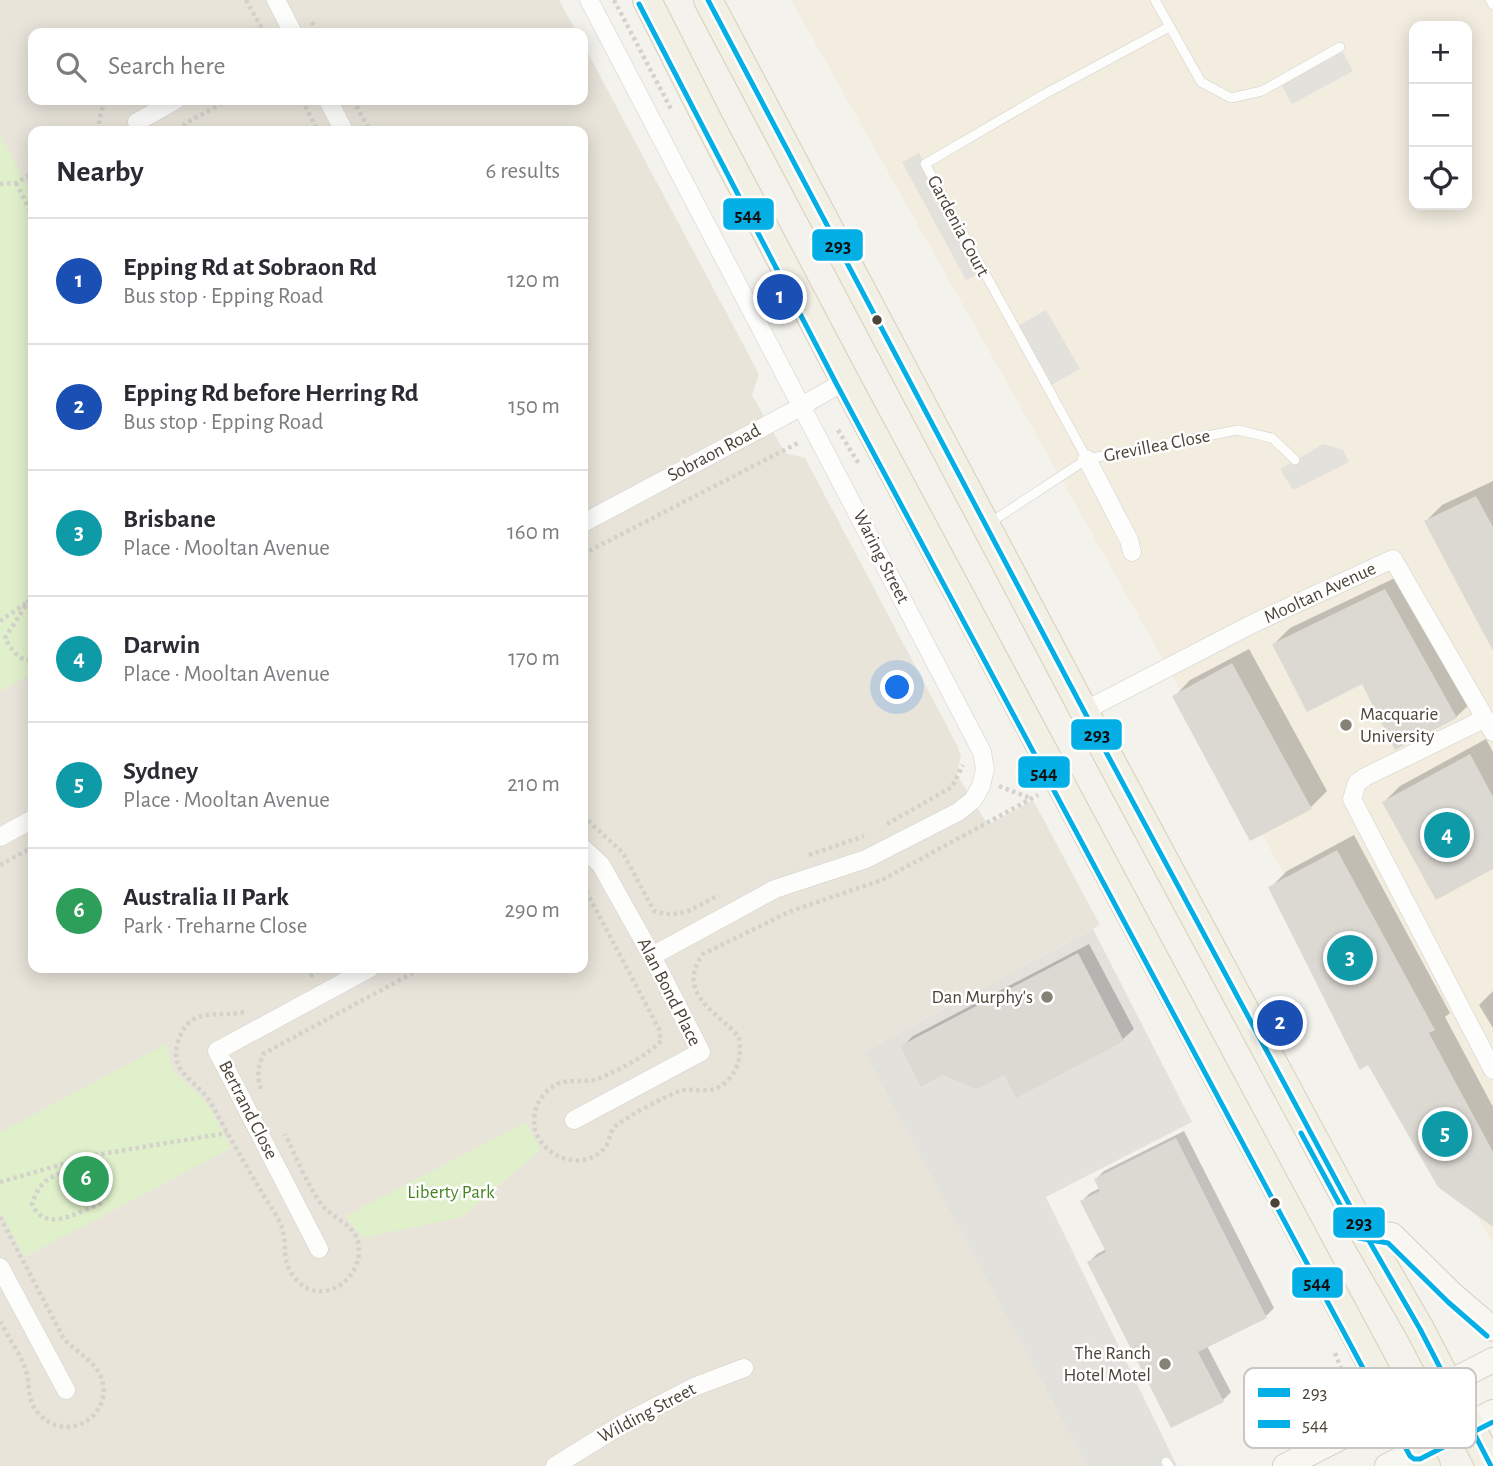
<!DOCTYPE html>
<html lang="en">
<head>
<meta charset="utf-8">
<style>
	:root { --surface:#fff; --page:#f7f7f7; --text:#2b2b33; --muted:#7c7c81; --line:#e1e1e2; --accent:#db2777 }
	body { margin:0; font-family:"Alegreya Sans",sans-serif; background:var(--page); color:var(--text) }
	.controls { position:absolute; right:21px; top:21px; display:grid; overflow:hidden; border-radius:14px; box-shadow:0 4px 18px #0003 }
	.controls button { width:63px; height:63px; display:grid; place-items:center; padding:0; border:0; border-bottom:2px solid var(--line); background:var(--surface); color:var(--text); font:35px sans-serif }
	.you { position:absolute; left:898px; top:688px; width:24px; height:24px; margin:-18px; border:5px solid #fff; border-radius:50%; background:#1a73e8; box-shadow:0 0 0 10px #1a73e833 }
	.badge { display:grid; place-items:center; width:46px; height:46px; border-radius:50%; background:var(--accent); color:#fff; font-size:23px; font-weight:700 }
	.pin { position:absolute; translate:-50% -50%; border:4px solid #fff; box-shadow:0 2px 7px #0006 }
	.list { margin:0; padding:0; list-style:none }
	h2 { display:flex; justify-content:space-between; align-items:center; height:91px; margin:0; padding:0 28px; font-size:30px }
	h2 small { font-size:23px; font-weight:400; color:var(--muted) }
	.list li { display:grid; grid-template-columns:46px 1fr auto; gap:21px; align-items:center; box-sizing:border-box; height:126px; padding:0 28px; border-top:2px solid var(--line) }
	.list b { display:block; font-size:26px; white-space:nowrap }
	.list p { margin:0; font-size:23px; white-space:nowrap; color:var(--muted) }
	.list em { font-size:23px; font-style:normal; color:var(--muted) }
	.icon { flex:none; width:38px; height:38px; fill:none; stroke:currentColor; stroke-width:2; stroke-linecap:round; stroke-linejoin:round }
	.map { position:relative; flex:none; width:1493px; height:1466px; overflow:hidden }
	.search { position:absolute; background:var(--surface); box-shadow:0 4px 18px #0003; left:28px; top:28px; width:560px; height:77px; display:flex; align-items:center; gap:18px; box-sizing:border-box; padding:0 24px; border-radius:14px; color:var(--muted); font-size:26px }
	.panel { position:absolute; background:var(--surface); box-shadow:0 4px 18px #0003; left:28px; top:126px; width:560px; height:847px; border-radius:14px }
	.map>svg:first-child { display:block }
	.residential { fill:#e8e4da; fill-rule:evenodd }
	.education { fill:#f2eddf; fill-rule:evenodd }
	.green { fill:#e0f0cb }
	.parking { fill:#e3e1dc }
	.shadow { fill:#0003 }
	.building { fill:#dcd9d3 }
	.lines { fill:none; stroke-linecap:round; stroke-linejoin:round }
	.lane-casing { stroke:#d1cfca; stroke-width:10 }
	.street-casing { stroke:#d1cfca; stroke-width:19 }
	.secondary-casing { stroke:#d3cfc3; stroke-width:26 }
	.primary-casing { stroke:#d8cfb9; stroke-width:30 }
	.path { stroke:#d3d2cb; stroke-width:4.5; stroke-dasharray:3.5 3.5; stroke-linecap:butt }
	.lane { stroke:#fdfdfc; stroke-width:9 }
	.street { stroke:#fdfdfc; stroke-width:18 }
	.secondary { stroke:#f7f6f1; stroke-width:24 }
	.primary { stroke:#f2efe5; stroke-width:28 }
	.bus-1-casing { stroke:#fff; stroke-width:10 }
	.bus-2-casing { stroke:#fff; stroke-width:10 }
	.bus-1 { stroke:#04afe6; stroke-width:5 }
	.bus-2 { stroke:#04afe6; stroke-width:5 }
	.bus-dot { fill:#4c4437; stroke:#fff; stroke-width:2.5 }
	.poi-dot { fill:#868177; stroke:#fff; stroke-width:2.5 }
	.labels { text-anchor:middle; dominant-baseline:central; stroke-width:5; stroke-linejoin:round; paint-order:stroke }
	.street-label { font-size:19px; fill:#4c4437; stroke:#fff }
	.poi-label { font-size:19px; fill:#4c4437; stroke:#fff; text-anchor:end }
	.park-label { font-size:19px; fill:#468522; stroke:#fff }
	.key { fill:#fff; stroke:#c9c7c3; stroke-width:2 }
	.key-label { font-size:19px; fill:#4c4437 }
	.line-badge { stroke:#fff; stroke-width:2.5 }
	.pale-badge-label { font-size:19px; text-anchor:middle; font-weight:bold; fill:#111 }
</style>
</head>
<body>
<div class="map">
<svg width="1493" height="1466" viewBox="0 0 1493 1466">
	<rect width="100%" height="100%" fill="#f3f2ed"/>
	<!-- residential -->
	<path class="residential" d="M0 0H559L577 33H33V100H583V44L759 374 752 395 785 453 805 458 957 745 961 756 957 775 988 825 1033 800 1100 925 864 1052 1087 1466H0ZM33 131H583V968H33Z"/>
	<!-- education -->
	<path class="education" d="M791 0H1493V1244ZM1414 26H1467V205H1414Z"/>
	<!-- green -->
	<path class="green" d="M0 135 33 197V689L27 677 0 691Z
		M168 1043C168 1080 188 1079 206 1103 216 1116 223 1133 231 1148L25 1257 0 1211V1132Z
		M526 1122 540 1150 462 1217 362 1238 346 1216Z"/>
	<!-- parking -->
	<path class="parking" d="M1340 47 1353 71 1292 104 1279 80Z
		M919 153 983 272 966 280 902 162Z
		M1046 310 1080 369 1048 387 1014 328Z
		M1323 444 1343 450 1349 462 1293 490 1280 469Z
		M1093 929 1192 1122 1046 1197 1177 1466H1087L864 1052Z"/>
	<!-- shadow -->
	<path class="shadow" d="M1493 481V647L1426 521 1442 505Z
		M1401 575 1473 701 1456 717 1395 748 1363 682 1274 644 1290 628Z
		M1249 649 1327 791 1311 807 1174 697 1190 680Z
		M1486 739 1493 752V867L1384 802 1400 786Z
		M1354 835 1450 1013 1445 1017 1493 1107V1225L1271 887 1287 871Z
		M1089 944 1134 1029 1123 1039 1016 1096 1004 1073 902 1047 913 1036Z
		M1493 991V1028L1479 1005Z
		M1184 1131 1274 1308 1266 1316 1207 1346 1231 1392 1223 1400 1089 1262 1097 1254 1106 1249 1082 1201 1090 1193 1100 1188 1096 1179 1104 1171Z"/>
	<!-- building -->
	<path class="building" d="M1476 496 1493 527V651L1424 521Z
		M1385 589 1457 718 1395 750 1362 684 1307 712 1272 644Z
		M1232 663 1312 809 1250 841 1172 696Z
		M1470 754 1493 797V869L1436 900 1382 802Z
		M1337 850 1435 1030 1429 1033 1493 1152V1227L1438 1187 1368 1065 1360 1070 1268 887Z
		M1078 953 1124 1041 1016 1098 1004 1075 977 1089 943 1075 921 1087 900 1046Z
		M1176 1138 1267 1318 1198 1352 1224 1402 1171 1428 1087 1262 1106 1252 1080 1201 1100 1191 1094 1179Z"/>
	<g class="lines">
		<defs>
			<path id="lane" d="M1155 0 1201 82 1231 98 1262 91 1340 47
				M1490 0 1493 5
				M1087 459 925 164 1043 95 1169 27
				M988 524 1087 459 1238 430 1272 438 1295 460
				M1166 1462 1169 1466"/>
			<path id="street" d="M276 0 293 33
				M589 0 982 752 985 769 981 786 973 800 958 812 866 859 775 889 652 956
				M328 100 344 131
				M137 122 176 100
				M1087 459 1129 540 1132 552
				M583 523 784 416 845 381
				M1084 711 1252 624 1393 559 1493 732
				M1484 719 1365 777 1357 783 1352 799 1493 1070
				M0 837 33 819
				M574 1120 701 1052 652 956 601 865 583 848
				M319 1249 217 1051 370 968
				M0 1267 66 1390
				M555 1466 626 1422 694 1387 744 1368"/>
			<path id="secondary" d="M1364 1232 1392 1235 1454 1296 1493 1329
				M1285 1466 1493 1360
				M1387 1466 1493 1412"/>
			<path id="primary" d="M647 0 708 121 845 381 1426 1466
				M708 0 1084 711 1364 1232 1420 1329 1491 1466"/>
		</defs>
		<!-- lane casing -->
		<use href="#lane" class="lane-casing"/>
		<!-- street casing -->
		<use href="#street" class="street-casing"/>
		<!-- secondary casing -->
		<use href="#secondary" class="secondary-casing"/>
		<!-- primary casing -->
		<use href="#primary" class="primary-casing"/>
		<!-- path -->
		<path class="path" d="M246 0 261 27 250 33
			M614 0 671 109
			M312 22 318 33
			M302 100 318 131
			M353 100 370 131
			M100 131 99 120 105 100
			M178 131 186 123 228 100
			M16 183 33 216
			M0 184 16 183 33 173
			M838 430 859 464
			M583 554 798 443
			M33 594 5 638C11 649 19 662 33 660
			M0 621 29 601 33 609
			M999 786 1030 798
			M583 816 623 853 654 911C681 920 695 907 719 895
			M887 824 952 787 963 765
			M809 855 864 836
			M0 865 33 847
			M583 885 659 1029 661 1041C648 1055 616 1072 597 1079 586 1083 572 1079 560 1083 540 1090 528 1116 537 1135 549 1160 583 1170 604 1149 610 1143 609 1131 616 1126 629 1115 661 1099 677 1092 693 1085 710 1098 727 1081 740 1069 741 1053 739 1037 716 1011 675 993 703 954L791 911 882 880 1038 795
			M310 976 324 968
			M244 1012C217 1018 189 1005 178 1042 168 1073 198 1081 211 1103 227 1133 244 1162 261 1191 268 1203 278 1216 282 1228 288 1247 280 1260 295 1278 320 1310 366 1279 358 1242 353 1223 333 1219 322 1205 309 1189 295 1154 285 1134
			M261 1089C256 1077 259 1066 263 1054L422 968
			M95 1155C96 1178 109 1179 100 1204 78 1212 45 1234 32 1204 35 1195 39 1186 47 1180 58 1172 82 1167 95 1169
			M0 1182 95 1155 227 1133
			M0 1217 64 1339C76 1352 94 1360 101 1377 115 1413 69 1446 39 1414 27 1401 30 1390 27 1374 24 1359 7 1336 0 1321
			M1335 1353 1356 1406"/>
		<!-- lane -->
		<use href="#lane" class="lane"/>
		<!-- street -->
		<use href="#street" class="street"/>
		<!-- secondary -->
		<use href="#secondary" class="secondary"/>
		<!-- primary -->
		<use href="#primary" class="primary"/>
		<defs>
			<path id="bus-1" d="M708 0 1084 711 1364 1232 1420 1329 1491 1466"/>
			<path id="bus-2" d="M639 4 837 385 1410 1456 1414 1459H1420L1493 1422
				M1301 1133 1358 1238 1388 1243 1448 1302 1487 1336"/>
		</defs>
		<!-- bus-1 casing -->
		<use href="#bus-1" class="bus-1-casing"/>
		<!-- bus-2 casing -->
		<use href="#bus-2" class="bus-2-casing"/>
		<!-- bus-1 -->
		<use href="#bus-1" class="bus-1"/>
		<!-- bus-2 -->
		<use href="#bus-2" class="bus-2"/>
	</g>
	<!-- markers -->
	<g class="bus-dot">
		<circle cx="877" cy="320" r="6"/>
		<circle cx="1275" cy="1203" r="6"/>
	</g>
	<g class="poi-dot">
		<circle cx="1346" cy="725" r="7"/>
		<circle cx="1047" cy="997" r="7"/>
		<circle cx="1165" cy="1364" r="7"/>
	</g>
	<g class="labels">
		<!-- street labels -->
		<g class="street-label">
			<text transform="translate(958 226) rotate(62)">Gardenia Court</text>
			<text transform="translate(1157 446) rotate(-11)">Grevillea Close</text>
			<text transform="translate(714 453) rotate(-28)">Sobraon Road</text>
			<text transform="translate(881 557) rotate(63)">Waring Street</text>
			<text transform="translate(1320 593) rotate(-25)">Mooltan Avenue</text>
			<text transform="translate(669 992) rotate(63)">Alan Bond Place</text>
			<text transform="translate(248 1110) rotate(63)">Bertrand Close</text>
			<text transform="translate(647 1413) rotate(-28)">Wilding Street</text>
		</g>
		<!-- poi labels -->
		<g class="poi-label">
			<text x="1360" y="714" text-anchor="start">Macquarie<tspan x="1360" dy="22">University</tspan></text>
			<text x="1033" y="997">Dan Murphy's</text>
			<text x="1151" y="1353">The Ranch<tspan x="1151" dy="22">Hotel Motel</tspan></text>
		</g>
		<!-- park labels -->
		<g class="park-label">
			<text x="451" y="1192">Liberty Park</text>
		</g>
	</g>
	<!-- legend -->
	<rect x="1244" y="1368" width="232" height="80" rx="10" class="key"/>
	<rect x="1258" y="1388" width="32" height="9" fill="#04afe6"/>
	<rect x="1258" y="1420" width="32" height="8" fill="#04afe6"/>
	<g class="key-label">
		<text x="1302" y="1399">293</text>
		<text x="1302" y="1431">544</text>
	</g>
	<g class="line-badge">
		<rect x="722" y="197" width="53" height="34" rx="7" fill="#04afe6"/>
		<rect x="811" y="228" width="53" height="34" rx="7" fill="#04afe6"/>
		<rect x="1070" y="718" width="53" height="33" rx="7" fill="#04afe6"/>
		<rect x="1017" y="755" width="54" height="34" rx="7" fill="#04afe6"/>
		<rect x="1332" y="1206" width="54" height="33" rx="7" fill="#04afe6"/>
		<rect x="1291" y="1266" width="53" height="33" rx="7" fill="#04afe6"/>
	</g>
	<g class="pale-badge-label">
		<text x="748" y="221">544</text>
		<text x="838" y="252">293</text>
		<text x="1097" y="741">293</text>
		<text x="1044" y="779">544</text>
		<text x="1359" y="1229">293</text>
		<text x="1317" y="1289">544</text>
	</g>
</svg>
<div class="controls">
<button>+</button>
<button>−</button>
<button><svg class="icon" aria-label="locate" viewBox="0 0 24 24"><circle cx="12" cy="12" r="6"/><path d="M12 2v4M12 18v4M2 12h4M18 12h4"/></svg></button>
</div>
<div class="you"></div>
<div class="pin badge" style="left:780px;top:297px;background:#1a4fb4">1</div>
<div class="pin badge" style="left:1280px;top:1023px;background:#1a4fb4">2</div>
<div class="pin badge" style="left:1350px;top:958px;background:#0f9aa8">3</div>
<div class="pin badge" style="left:1447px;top:835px;background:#0f9aa8">4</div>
<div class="pin badge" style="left:1445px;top:1134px;background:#0f9aa8">5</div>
<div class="pin badge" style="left:86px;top:1179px;background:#2e9e5b">6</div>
<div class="search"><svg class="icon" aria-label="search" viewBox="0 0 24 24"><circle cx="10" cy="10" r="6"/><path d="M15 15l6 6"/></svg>Search here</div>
<section class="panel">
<h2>Nearby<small>6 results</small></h2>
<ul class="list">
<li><span class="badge" style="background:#1a4fb4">1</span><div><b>Epping Rd at Sobraon Rd</b><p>Bus stop · Epping Road</p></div><em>120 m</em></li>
<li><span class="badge" style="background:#1a4fb4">2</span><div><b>Epping Rd before Herring Rd</b><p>Bus stop · Epping Road</p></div><em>150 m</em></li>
<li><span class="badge" style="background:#0f9aa8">3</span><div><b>Brisbane</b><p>Place · Mooltan Avenue</p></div><em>160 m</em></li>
<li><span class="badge" style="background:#0f9aa8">4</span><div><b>Darwin</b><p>Place · Mooltan Avenue</p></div><em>170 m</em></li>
<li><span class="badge" style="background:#0f9aa8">5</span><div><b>Sydney</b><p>Place · Mooltan Avenue</p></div><em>210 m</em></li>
<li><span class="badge" style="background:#2e9e5b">6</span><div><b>Australia II Park</b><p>Park · Treharne Close</p></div><em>290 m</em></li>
</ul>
</section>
</div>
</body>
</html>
